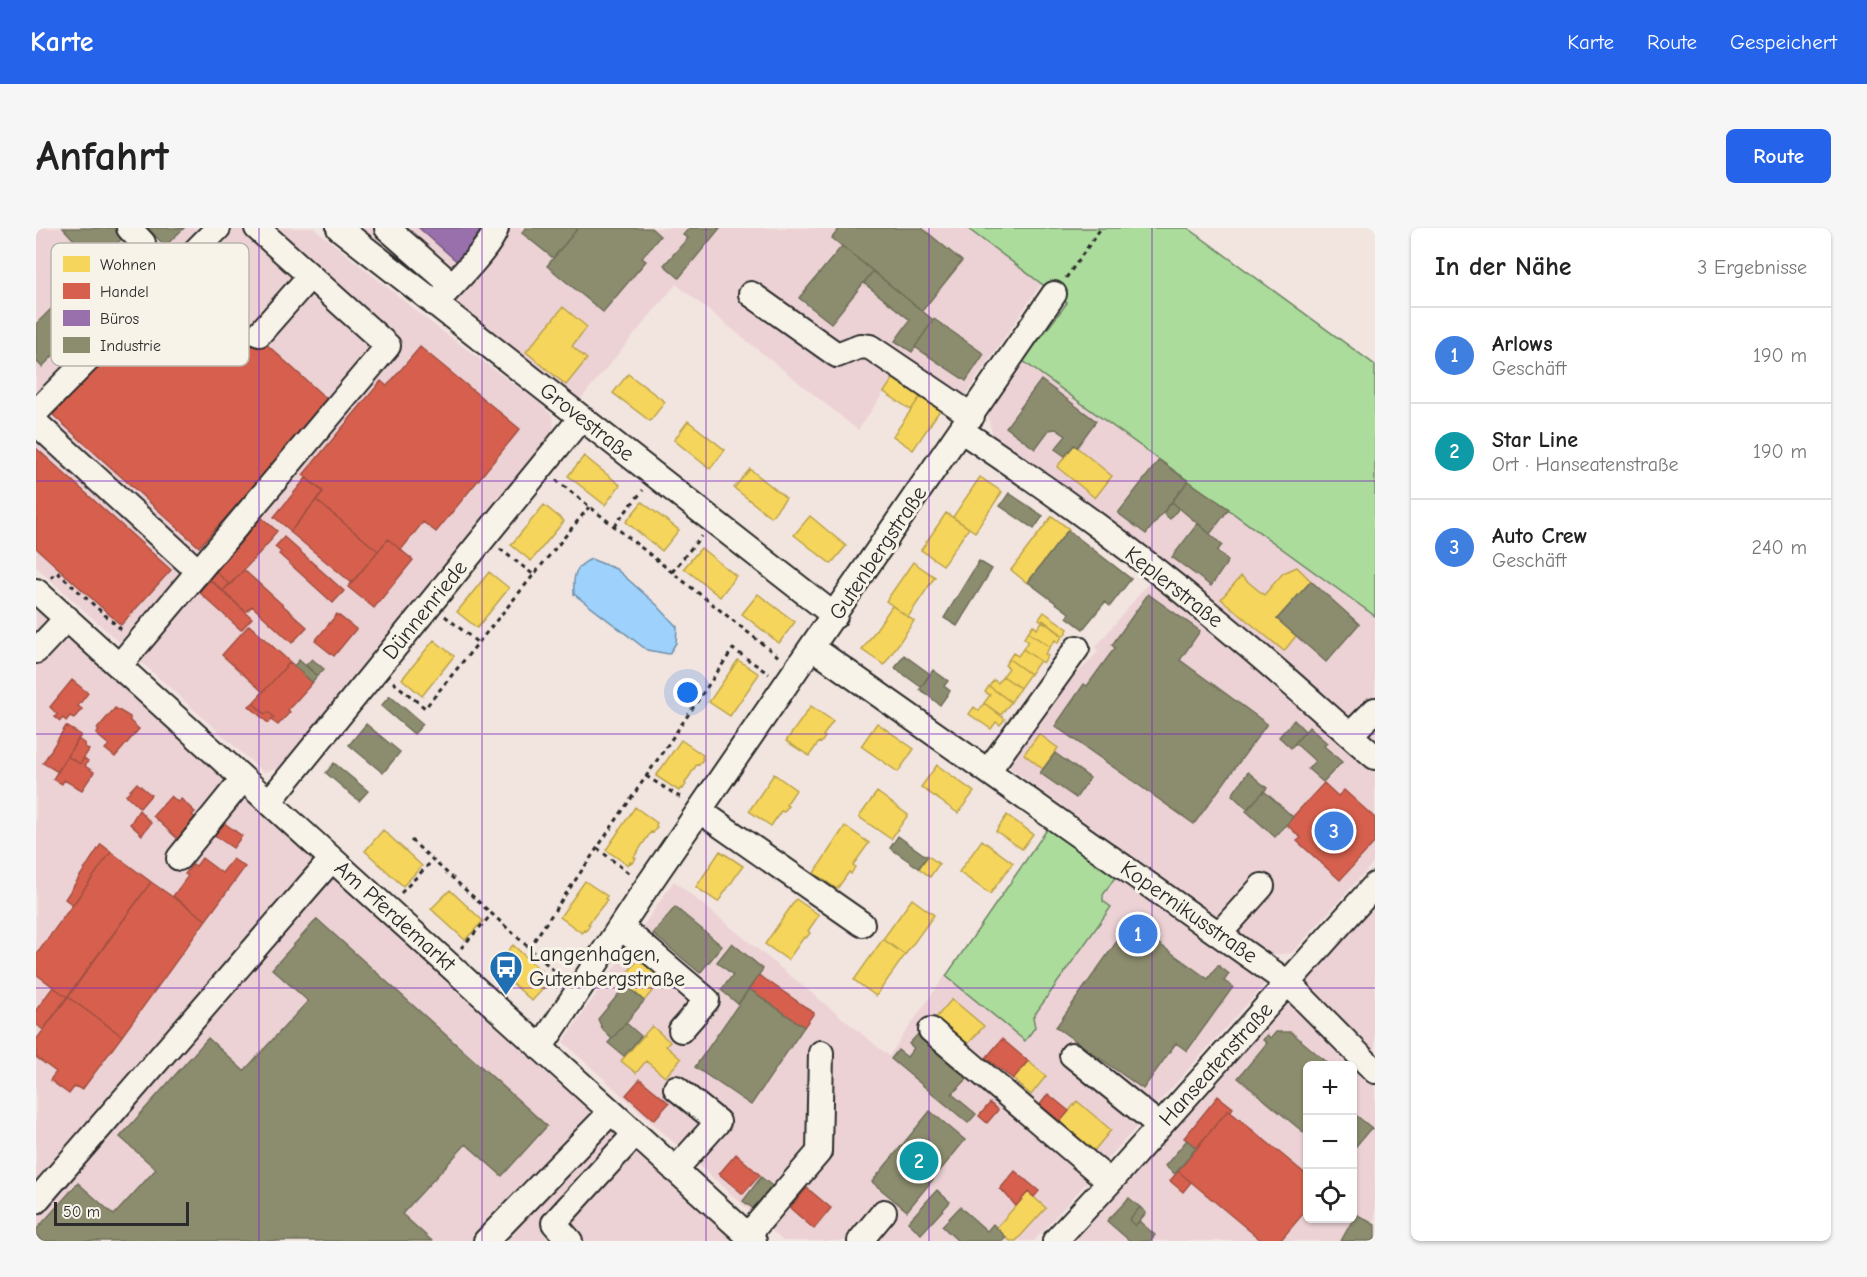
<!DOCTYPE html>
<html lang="de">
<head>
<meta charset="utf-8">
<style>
	:root { --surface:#fff; --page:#f6f6f6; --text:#222; --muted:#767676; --line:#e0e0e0; --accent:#2563eb }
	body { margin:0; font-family:"Comic Neue",sans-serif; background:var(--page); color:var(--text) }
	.controls { position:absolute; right:18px; bottom:18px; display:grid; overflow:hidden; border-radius:9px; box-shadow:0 2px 4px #0004 }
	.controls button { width:54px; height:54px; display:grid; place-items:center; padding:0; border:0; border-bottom:2px solid var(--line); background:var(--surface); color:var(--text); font:30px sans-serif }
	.scale { position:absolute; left:18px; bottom:15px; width:135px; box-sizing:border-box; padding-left:6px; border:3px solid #2b2b2b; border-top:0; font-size:16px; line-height:21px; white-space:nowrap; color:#2b2b2b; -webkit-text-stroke:4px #f7f3e8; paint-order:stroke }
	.you { position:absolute; left:652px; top:465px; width:21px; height:21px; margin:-15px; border:4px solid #fff; border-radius:50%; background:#1a73e8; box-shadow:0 0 0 9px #1a73e833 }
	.badge { display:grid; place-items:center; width:39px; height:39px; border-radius:50%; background:var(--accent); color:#fff; font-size:20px; font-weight:700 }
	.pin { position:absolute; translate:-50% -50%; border:3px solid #fff; box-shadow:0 2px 6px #0006 }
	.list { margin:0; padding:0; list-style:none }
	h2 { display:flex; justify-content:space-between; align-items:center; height:78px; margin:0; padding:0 24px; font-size:26px }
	h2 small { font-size:20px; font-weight:400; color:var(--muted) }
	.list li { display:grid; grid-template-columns:39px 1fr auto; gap:18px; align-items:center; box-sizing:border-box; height:96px; padding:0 24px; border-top:2px solid var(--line) }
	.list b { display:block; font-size:22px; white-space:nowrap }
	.list p { margin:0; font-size:20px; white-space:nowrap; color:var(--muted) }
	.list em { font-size:20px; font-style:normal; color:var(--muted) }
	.icon { flex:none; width:33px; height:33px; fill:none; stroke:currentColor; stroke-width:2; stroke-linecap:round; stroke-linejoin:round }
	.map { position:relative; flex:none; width:1339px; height:1013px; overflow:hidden; border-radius:9px }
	header { display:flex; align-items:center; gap:36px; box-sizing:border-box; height:84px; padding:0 30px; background:var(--accent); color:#fff }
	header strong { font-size:28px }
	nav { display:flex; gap:33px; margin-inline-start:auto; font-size:21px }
	.intro { display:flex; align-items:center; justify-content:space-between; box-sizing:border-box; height:144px; padding:0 36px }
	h1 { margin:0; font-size:42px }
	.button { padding:15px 27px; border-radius:9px; background:var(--accent); color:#fff; font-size:21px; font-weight:700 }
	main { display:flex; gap:36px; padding:0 36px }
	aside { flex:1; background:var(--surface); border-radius:9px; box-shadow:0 2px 4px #0004 }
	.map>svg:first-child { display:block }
	.built { fill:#ecd2d5; fill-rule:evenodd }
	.green { fill:#acdc9c; stroke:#6c8464; stroke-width:1.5 }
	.water { fill:#9ed2fc; stroke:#708fa8; stroke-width:1.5 }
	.homes { fill:#f6d55c; stroke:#b9a24d; stroke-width:1.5 }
	.shops { fill:#d6604d; stroke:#a35043; stroke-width:1.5 }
	.offices { fill:#9970ab; stroke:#785b85; stroke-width:1.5 }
	.industry { fill:#8c8c6e; stroke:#6f6f5a; stroke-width:1.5 }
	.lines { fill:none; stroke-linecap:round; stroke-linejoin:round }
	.minor-casing { stroke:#2b2b2b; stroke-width:28 }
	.path { stroke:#2b2b2b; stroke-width:3; stroke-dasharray:4.5 4.5; stroke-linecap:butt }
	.minor { stroke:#f7f3e8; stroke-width:24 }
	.grid { fill:none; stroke:#7b2cbf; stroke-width:1.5; stroke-opacity:0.55 }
	.labels { text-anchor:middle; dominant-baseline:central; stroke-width:6; stroke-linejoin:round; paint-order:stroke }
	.street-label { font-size:22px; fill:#2b2b2b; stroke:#f7f3e8 }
	.poi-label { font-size:22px; fill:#2b2b2b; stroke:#f7f3e8; text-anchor:start }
	.key { fill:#f7f3e8; stroke:#bab7af; stroke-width:1.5 }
	.key-label { font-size:16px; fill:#2b2b2b }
</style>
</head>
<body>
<header>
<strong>Karte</strong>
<nav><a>Karte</a><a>Route</a><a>Gespeichert</a></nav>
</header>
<div class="intro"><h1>Anfahrt</h1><a class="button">Route</a></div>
<main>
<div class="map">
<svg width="1339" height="1013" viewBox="0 0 1339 1013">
	<rect width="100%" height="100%" fill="#f2e4df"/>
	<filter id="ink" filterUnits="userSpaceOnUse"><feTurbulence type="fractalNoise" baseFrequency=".0167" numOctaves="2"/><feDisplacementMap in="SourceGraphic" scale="12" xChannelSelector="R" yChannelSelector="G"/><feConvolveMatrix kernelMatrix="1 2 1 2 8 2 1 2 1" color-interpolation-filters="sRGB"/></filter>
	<g filter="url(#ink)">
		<!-- built -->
		<path class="built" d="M0 0H278L394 94 506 177 517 189 518 206 244 540 227 544 0 339Z
			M324 0H931L1005 56 914 190 857 151 822 202 640 56 544 172Z
			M987 133 1339 388V633L1256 725 1235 727 975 541 971 528 1028 450 1034 453 1063 423 1059 420 1129 335 957 209 951 184Z
			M0 381 701 1013H0Z
			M1012 600 1230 755 998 1013H747L527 814 638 653 853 828Z
			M1339 657V1013H1019ZM1272 838H1316V990H1272Z"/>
		<!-- green -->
		<path class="green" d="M931 0H1152L1339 137V388L987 133 1031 75Z
			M1012 600 1080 648 1067 667V673L1075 679 997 789 999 799 989 813 910 748Z"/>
		<!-- water -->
		<path class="water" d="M555 331 580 341 621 377 641 399 640 415 633 426 611 422 538 366C537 348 538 339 555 331Z"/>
		<!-- homes -->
		<path class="homes" d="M527 79 551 99 536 118 551 131 530 157 490 124Z
			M592 146 629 174 614 193 577 165Z
			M857 151 884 169 875 182 848 164Z
			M884 169 904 182 877 222 857 208Z
			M652 193 689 222 674 241 638 212Z
			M1038 217 1076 248 1059 270 1021 239Z
			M548 228 584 257 569 277 532 248Z
			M714 241 750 270 735 289 698 260Z
			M944 249 966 264 939 304 917 289Z
			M606 274 643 302 626 323 590 294Z
			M508 277 528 293 495 333 475 317Z
			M910 285 933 300 907 337 885 322Z
			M774 288 810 318 795 336 758 307Z
			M1016 288 1033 301 991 355 975 342Z
			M665 320 700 348 684 369 648 340Z
			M877 334 899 349 872 389 850 373Z
			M1261 339 1275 353 1241 391 1260 408 1248 423 1185 371 1205 348 1228 367 1247 345Z
			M453 344 473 360 441 400 421 384Z
			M722 366 759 394 743 415 706 386Z
			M856 378 878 393 848 437 826 422Z
			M1008 384 1032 401 1028 408 1003 391Z
			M1007 392 1024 405 1023 406 1026 409 1022 415 1019 412 1014 419 992 404 997 397 1001 401Z
			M992 404 1014 419 1009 426 1012 428 1007 435 987 421 992 413 988 410Z
			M398 412 418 428 386 468 366 451Z
			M987 421 1004 433 994 446 973 431 977 425 982 428Z
			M973 431 994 446 984 460 967 448 973 440 969 437Z
			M702 432 723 446 694 488 673 474Z
			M967 448 984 460 975 474 953 458 958 452 962 455Z
			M953 458 975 474 965 487 948 475 954 467 949 464Z
			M948 475 969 491 964 497 960 494 955 501 933 486 938 479 943 483Z
			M775 478 797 493 787 508 789 509 785 515 783 514 773 528 750 513Z
			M841 495 878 521 862 544 825 518Z
			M1003 506 1022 520 1007 541 988 526Z
			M645 512 667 527 666 530 667 531 663 537 661 536 649 555 650 556 647 561 645 560 643 563 620 548Z
			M901 537 938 564 922 585 885 559Z
			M738 546 760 562 750 577 752 578 748 584 745 583 735 598 713 583Z
			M841 564 872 587 855 611 823 589Z
			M599 579 621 595 620 597 621 599 617 605 615 604 598 629 600 630 596 635 594 634 592 637 570 622Z
			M971 587 997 606 986 621 960 603Z
			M809 598 833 615 817 637 819 639 815 646 813 644 801 661 778 645Z
			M347 602 386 638 367 658 329 623Z
			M946 612 977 635 954 666 923 644Z
			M684 623 707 638 682 674 660 659Z
			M891 627 903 636 894 649 883 640Z
			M549 653 571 668 569 671 571 672 552 696 554 697 550 703 548 702 546 705 524 689Z
			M414 662 447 693 429 712 395 681Z
			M760 671 783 687 772 703 774 705 770 710 768 709 752 732 729 716Z
			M876 671 898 687 869 727 847 711Z
			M847 711 869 727 840 768 818 752Z
			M477 717 515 752 496 773 458 738Z
			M603 731 626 751 608 773 585 752Z
			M916 771 948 798 930 818 899 791Z
			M616 798 634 814 630 818 645 831 629 849 610 833 600 845 585 833Z
			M992 833 1010 848 995 867 977 851Z
			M1041 873 1075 902 1057 924 1023 895Z
			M992 964 1010 980 980 1013H974L960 1000Z"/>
		<!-- shops -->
		<path class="shops" d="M149 42 294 174 163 319 17 187Z
			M384 119 484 201 400 304 387 294 365 322 352 311 342 323 280 272 287 263 267 247 345 153 351 158Z
			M0 220 135 342 85 397 0 320Z
			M270 250 287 264 255 303 238 289Z
			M280 272 342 323 316 355 254 304Z
			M225 289 241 303 235 310 236 311 194 357 178 342Z
			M248 309 308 363 297 375 243 326 245 324 239 319Z
			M352 311 377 332 338 380 312 359Z
			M178 342 193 356 187 363 172 349Z
			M208 342 271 399 256 415 216 378 210 384 187 363Z
			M174 352 216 390 205 402 163 364Z
			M301 386 320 401 298 428 279 413Z
			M213 397 254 434 227 464 186 427Z
			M254 434 277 454 252 482 254 484 242 497 235 492 238 489 232 484 229 486 217 475Z
			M36 452 52 465 42 478 46 481 38 490 34 488 30 493 27 490 24 493 19 489 21 486 14 479Z
			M217 475 229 486 232 484 238 489 232 495 213 478Z
			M79 480 94 489V493L103 501 79 529 69 521 73 517 60 506 63 503 61 501Z
			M30 498 45 507 22 544 7 535Z
			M42 511 49 516 48 518 53 522 44 536 31 528Z
			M31 528 44 536 48 530 52 533 49 538 58 544 46 562 28 552 26 556 17 551Z
			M101 555 115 567 104 580 90 567Z
			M1288 555 1302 568 1308 562 1339 590V614L1304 652 1261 613 1265 610 1250 596Z
			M135 568 142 574 145 571 159 584 156 587 163 593 144 613 117 588Z
			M103 582 115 595 106 607 94 596Z
			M184 592 206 608 197 620 174 604Z
			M65 616 75 624 37 677 29 671Z
			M75 624 115 654 31 769 0 746V727Z
			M166 630 186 645 197 631 209 639 170 692 137 668 152 648 149 646 157 636 160 638Z
			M115 654 170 692 86 808 32 769Z
			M723 747 778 785 768 799 713 761Z
			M17 759 31 769 7 802 0 796V782Z
			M32 769 86 808 46 862 39 858 33 866 14 852 20 844 0 829V812Z
			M966 811 992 833 977 851 950 830Z
			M604 851 633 875 618 892 590 867Z
			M1012 866 1033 883 1023 895 1003 878Z
			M1182 868 1197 880 1194 884 1192 882 1160 920 1148 910Z
			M954 875 962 882 951 895 943 888Z
			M1192 882 1272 948V980L1244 1013H1226L1142 943Z
			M700 926 724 947 707 966 683 946Z
			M979 943 1003 963 998 969 992 964 980 978 965 961 963 962Z
			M1142 943 1155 954 1147 964 1134 953Z
			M771 960 795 980 778 1001 754 980Z"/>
		<!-- offices -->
		<path class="offices" d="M383 0H440L449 9 425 37Z"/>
		<!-- industry -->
		<path class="industry" d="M27 0H80L88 9 59 35Z
			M112 0H148L129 18Z
			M489 0H542L517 30 486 5Z
			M542 0H615L624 8 606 30 610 33 567 84 511 38Z
			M653 0H684L643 50 628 37 652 10 647 7Z
			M804 0H886L926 33 886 83 796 10Z
			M806 18 837 43 795 95 763 70Z
			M837 43 897 92 876 124 859 113 874 92 828 55Z
			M40 56 64 80 56 88 60 92 49 104 45 99 6 139 0 133V96Z
			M898 91 948 126 930 153 879 119Z
			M1005 152 1060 193 1041 219 1038 217 1029 228 1019 221 1030 208 1020 201 1013 202 999 221 970 199Z
			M1123 232 1152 253 1110 306 1082 285Z
			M1152 253 1193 281 1174 306 1136 274Z
			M973 265 1007 288 998 301 964 278Z
			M1136 274 1143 280 1134 291 1127 285Z
			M1162 295 1186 317 1181 323 1192 333 1175 358 1136 329Z
			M1032 302 1095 351 1074 378 1069 374 1047 401 1031 389 1033 385 992 354Z
			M943 333 956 341 921 398 908 390Z
			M1275 353 1323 396 1290 434 1241 391Z
			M1112 366 1164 403 1144 432 1231 496 1158 596 1019 498 1048 456 1051 458 1072 429 1079 420 1076 417Z
			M868 427 894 446 885 459 859 440Z
			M276 431 288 441 281 448 270 437Z
			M263 432 281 448 276 454 258 438Z
			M897 442 912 453 908 458 914 463 904 477 884 461Z
			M354 468 387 496 378 506 345 478Z
			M1258 492 1269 503 1255 520 1243 509Z
			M330 496 364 524 347 545 313 517Z
			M1273 499 1291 515 1288 518 1306 534 1287 554 1272 541 1279 533 1259 515Z
			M1019 525 1054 550 1040 570 1004 545Z
			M298 535 332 563 323 573 290 545Z
			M1212 544 1231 560 1211 581 1196 567Z
			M1228 563 1257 589 1239 609 1210 583Z
			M862 608 891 629 883 640 854 620Z
			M639 679 686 718 664 745 617 706Z
			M281 691 511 898 466 948 430 916 366 986 396 1013H6L0 1007V1002L42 955 78 987 120 941 84 909 172 810 208 843 272 773 236 741Z
			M1094 695 1172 751 1182 737 1193 746 1188 753 1197 759 1151 823 1140 815 1107 861 1020 799Z
			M696 715 727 741 702 776 685 762 697 747 681 734Z
			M590 757 608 773 576 811 567 802 562 791Z
			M713 761 768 799 715 877 659 839Z
			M590 795 605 808 588 828 572 815Z
			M1240 804H1255L1294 837 1272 838V908L1202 850 1231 815 1227 812 1229 809 1231 807 1235 810Z
			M883 805 934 848 916 866 940 886 932 895 855 831 862 822 871 829 878 820 873 816Z
			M894 883 929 912 871 983 836 954Z
			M1316 884 1337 901H1334L1316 923Z
			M1151 912 1160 920 1139 946 1129 938Z
			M725 949 740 961 722 984 707 973Z
			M901 962 914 974 885 1006 872 994Z
			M1093 970 1104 979 1093 992 1099 998 1103 993 1119 1007 1114 1013H1094L1071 993Z
			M924 979 951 1003 957 996 970 1009 967 1013H922L906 998Z
			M1104 979 1110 985 1099 998 1093 992Z
			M1320 986 1339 997V1013H1305Z"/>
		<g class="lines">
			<defs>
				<path id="minor" d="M93 0 107 15
					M303 0 799 388
					M351 0 416 57
					M715 66 801 127 824 118 834 119 936 188
					M399 76C413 60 457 17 460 0
					M223 106 274 48
					M0 184 182 0
					M0 195 162 343
					M926 203C1014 261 1100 324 1181 392 1235 436 1286 483 1339 529
					M0 363 718 1013
					M777 420 1252 755 1339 843
					M0 423 31 390
					M83 438 352 118 221 0
					M1314 507 1339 482
					M952 543 1041 420
					M233 574 545 190
					M664 583 826 696
					M143 630 207 551
					M585 699 671 772 645 802
					M1183 706 1226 658
					M895 802 1074 954
					M504 820 610 660 1018 66
					M1036 827 1124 898
					M639 942 682 894 640 860
					M0 973 296 631
					M712 1007 783 924 785 825
					M450 1013 575 884
					M534 1013 518 995 599 906
					M824 1013 848 984
					M1019 1013 1074 954 1339 657"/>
			</defs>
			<!-- minor casing -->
			<use href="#minor" class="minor-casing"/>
			<!-- path -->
			<path class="path" d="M1030 50 1065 0
				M520 252 743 429
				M578 298 607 262
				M464 321 498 347
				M636 344 665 308
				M15 350 21 344 86 402
				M409 388 442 415
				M357 454 389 480 553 279
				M610 548 647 571
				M375 612 526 750
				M561 620 595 647
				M365 665 397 632
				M425 720 456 686
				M493 720 697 421 733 446"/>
			<!-- minor -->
			<use href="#minor" class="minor"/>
		</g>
	</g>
	<!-- grid -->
	<path class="grid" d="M223 0V1013M446 0V1013M670 0V1013M893 0V1013M1116 0V1013M0 253H1339M0 506H1339M0 760H1339"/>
	<!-- icons -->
	<defs>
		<symbol id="bus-pin" viewBox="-11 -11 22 30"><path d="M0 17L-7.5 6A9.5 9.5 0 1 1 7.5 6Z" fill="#1f6fb2" stroke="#f7f3e8"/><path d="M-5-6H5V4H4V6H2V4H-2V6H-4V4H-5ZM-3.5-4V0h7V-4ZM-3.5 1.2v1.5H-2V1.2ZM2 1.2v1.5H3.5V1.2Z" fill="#fff"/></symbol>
	</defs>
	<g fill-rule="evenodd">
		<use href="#bus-pin" x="451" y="720" width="38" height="52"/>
	</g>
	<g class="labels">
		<!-- street labels -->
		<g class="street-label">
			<text transform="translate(551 194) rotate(38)">Grovestraße</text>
			<text transform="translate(842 325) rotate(-56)">Gutenbergstraße</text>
			<text transform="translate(1138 359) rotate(38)">Keplerstraße</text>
			<text transform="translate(389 382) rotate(-51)">Dünnenriede</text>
			<text transform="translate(1153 684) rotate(35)">Kopernikusstraße</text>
			<text transform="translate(359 688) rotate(42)">Am Pferdemarkt</text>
			<text transform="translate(1180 836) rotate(-48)">Hanseatenstraße</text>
		</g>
		<!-- poi labels -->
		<g class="poi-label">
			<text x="493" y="726">Langenhagen,<tspan x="493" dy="25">Gutenbergstraße</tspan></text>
		</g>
	</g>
	<!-- legend -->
	<rect x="15" y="15" width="198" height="123" rx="9" class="key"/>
	<rect x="27" y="28" width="27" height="16" fill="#f6d55c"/>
	<rect x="27" y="55" width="27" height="16" fill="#d6604d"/>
	<rect x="27" y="82" width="27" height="16" fill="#9970ab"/>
	<rect x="27" y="109" width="27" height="16" fill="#8c8c6e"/>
	<g class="key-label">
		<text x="64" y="42">Wohnen</text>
		<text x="64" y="69">Handel</text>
		<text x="64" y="96">Büros</text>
		<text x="64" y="123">Industrie</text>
	</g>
</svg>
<div class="controls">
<button>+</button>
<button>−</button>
<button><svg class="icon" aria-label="locate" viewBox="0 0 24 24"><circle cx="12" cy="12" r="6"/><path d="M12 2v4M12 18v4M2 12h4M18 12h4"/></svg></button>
</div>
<div class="scale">50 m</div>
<div class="you"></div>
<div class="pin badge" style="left:1102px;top:706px;background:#3f7fe0">1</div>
<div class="pin badge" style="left:883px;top:933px;background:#0f9aa8">2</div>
<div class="pin badge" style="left:1298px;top:603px;background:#3f7fe0">3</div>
</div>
<aside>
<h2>In der Nähe<small>3 Ergebnisse</small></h2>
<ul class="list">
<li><span class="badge" style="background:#3f7fe0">1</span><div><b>Arlows</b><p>Geschäft</p></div><em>190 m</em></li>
<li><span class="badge" style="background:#0f9aa8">2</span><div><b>Star Line</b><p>Ort · Hanseatenstraße</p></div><em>190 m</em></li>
<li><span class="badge" style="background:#3f7fe0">3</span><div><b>Auto Crew</b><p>Geschäft</p></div><em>240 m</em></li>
</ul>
</aside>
</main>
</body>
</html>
